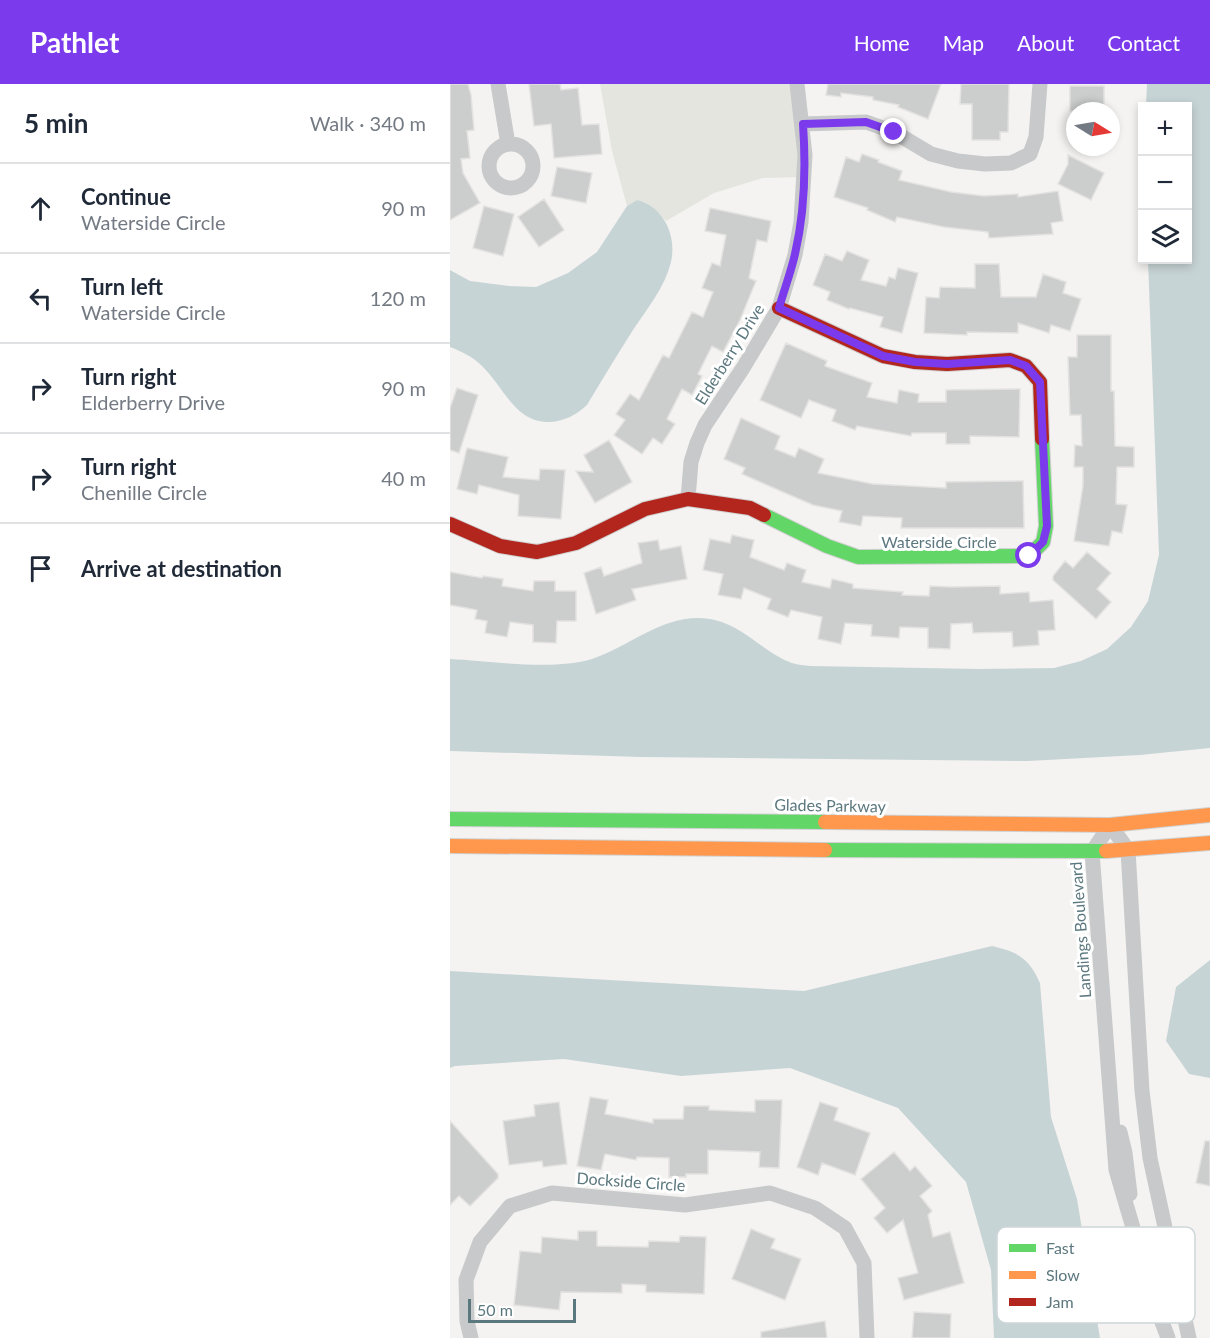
<!DOCTYPE html>
<html lang="en">
<head>
<meta charset="utf-8">
<style>
	:root { --surface:#fff; --page:#f2f2f3; --text:#1f2937; --muted:#747a83; --line:#e0e1e3; --accent:#7c3aed }
	body { margin:0; font-family:Lato,sans-serif; background:var(--page); color:var(--text) }
	.controls { position:absolute; right:18px; top:18px; display:grid; overflow:hidden; border-radius:0px; box-shadow:0 3px 9px #0003 }
	.controls button { width:54px; height:54px; display:grid; place-items:center; padding:0; border:0; border-bottom:2px solid var(--line); background:var(--surface); color:var(--text); font:30px sans-serif }
	.compass { position:absolute; left:616px; top:18px; width:54px; height:54px; border-radius:50%; background:var(--surface); box-shadow:0 3px 9px #0003; rotate:101deg }
	.scale { position:absolute; left:18px; bottom:15px; width:108px; box-sizing:border-box; padding-left:6px; border:3px solid #5c787f; border-top:0; font-size:16px; line-height:21px; white-space:nowrap; color:#5c787f; -webkit-text-stroke:4px #fff; paint-order:stroke }
	.stop { position:absolute; width:18px; height:18px; margin:-14px; border:4px solid #7c3aed; border-radius:50%; background:#fff }
	.stop.end { background:#7c3aed; border-color:#fff; box-shadow:0 2px 6px #0008 }
	.list { margin:0; padding:0; list-style:none }
	h2 { display:flex; justify-content:space-between; align-items:center; height:78px; margin:0; padding:0 24px; font-size:26px }
	h2 small { font-size:20px; font-weight:400; color:var(--muted) }
	.list li { display:grid; grid-template-columns:39px 1fr auto; gap:18px; align-items:center; box-sizing:border-box; height:90px; padding:0 24px; border-top:2px solid var(--line) }
	.list b { display:block; font-size:22px; white-space:nowrap }
	.list p { margin:0; font-size:20px; white-space:nowrap; color:var(--muted) }
	.list em { font-size:20px; font-style:normal; color:var(--muted) }
	.icon { flex:none; width:33px; height:33px; fill:none; stroke:currentColor; stroke-width:2; stroke-linecap:round; stroke-linejoin:round }
	.map { position:relative; flex:none; width:760px; height:1254px; overflow:hidden }
	header { display:flex; align-items:center; gap:36px; box-sizing:border-box; height:84px; padding:0 30px; background:var(--accent); color:#fff }
	header strong { font-size:28px }
	nav { display:flex; gap:33px; margin-inline-start:auto; font-size:21px }
	main { display:flex }
	aside { flex:1; background:var(--surface) }
	.map>svg:first-child { display:block }
	.green { fill:#e4e5de }
	.water { fill:#c7d4d5 }
	.building { fill:#cccecd; stroke:#e3e2e1; stroke-width:1.5 }
	.lines { fill:none; stroke-linecap:round; stroke-linejoin:round }
	.fast-casing { stroke:#d0d1d1; stroke-width:16 }
	.slow-casing { stroke:#d0d1d1; stroke-width:16 }
	.jam-casing { stroke:#d0d1d1; stroke-width:16 }
	.street { stroke:#c7c9ca; stroke-width:15 }
	.fast { stroke:#63d668; stroke-width:14 }
	.slow { stroke:#ff974d; stroke-width:14 }
	.jam { stroke:#b3261e; stroke-width:14 }
	.route { stroke:#7c3aed; stroke-width:8 }
	.labels { text-anchor:middle; dominant-baseline:central; stroke-width:6; stroke-linejoin:round; paint-order:stroke }
	.street-label { font-size:16px; fill:#5c787f; stroke:#fff }
	.key { fill:#fff; stroke:#ced6d9; stroke-width:1.5 }
	.key-label { font-size:16px; fill:#5c787f }
</style>
</head>
<body>
<header>
<strong>Pathlet</strong>
<nav><a>Home</a><a>Map</a><a>About</a><a>Contact</a></nav>
</header>
<main>
<aside>
<h2>5 min<small>Walk · 340 m</small></h2>
<ul class="list">
<li><svg class="icon" aria-label="ahead" viewBox="0 0 24 24"><path d="M12 20V5M6 11l6-6 6 6"/></svg><div><b>Continue</b><p>Waterside Circle</p></div><em>90 m</em></li>
<li><svg class="icon" aria-label="left" viewBox="0 0 24 24"><path d="M17 20v-9H6M10 6l-5 5 5 5"/></svg><div><b>Turn left</b><p>Waterside Circle</p></div><em>120 m</em></li>
<li><svg class="icon" aria-label="right" viewBox="0 0 24 24"><path d="M7 20v-9h11M14 6l5 5-5 5"/></svg><div><b>Turn right</b><p>Elderberry Drive</p></div><em>90 m</em></li>
<li><svg class="icon" aria-label="right" viewBox="0 0 24 24"><path d="M7 20v-9h11M14 6l5 5-5 5"/></svg><div><b>Turn right</b><p>Chenille Circle</p></div><em>40 m</em></li>
<li><svg class="icon" aria-label="arrive" viewBox="0 0 24 24"><path d="M6 21V4h12l-3 4 3 4H6"/></svg><div><b>Arrive at destination</b></div></li>
</ul>
</aside>
<div class="map">
<svg width="760" height="1254" viewBox="0 0 760 1254">
	<rect width="100%" height="100%" fill="#f4f3f1"/>
	<!-- green -->
	<path class="green" d="M150 0H347L354 93 313 94 264 109 216 137 208 128 187 116 177 122 162 67Z"/>
	<!-- water -->
	<path class="water" d="M697 0H760V664L690 671 578 677 191 673 0 667V575C41 577 103 587 142 575 178 563 209 534 248 534 289 534 309 567 342 579 348 581 355 581 360 582L530 585 604 584 631 577 657 565 681 543 698 517 709 471 698 176H738V22H696Z
		M187 116C214 123 227 152 221 178 215 203 197 225 183 246 167 271 152 296 137 321 126 331 115 337 100 338 65 339 54 303 32 282 23 273 11 267 0 263V186L20 197 59 202 86 203 118 189 147 168 177 122Z
		M542 862C568 868 579 874 590 899L601 1033 627 1115 650 1254H544L541 1186 516 1098 448 1024 340 984 231 992 114 975 5 982 0 984V887L354 907Z
		M760 876V994L739 990 716 957 726 903Z"/>
	<!-- building -->
	<path class="building" d="M0 0H18L21 11 24 46 17 47 20 74 11 75 13 89 30 119 0 136Z
		M79 0H110L111 6 128 4 132 41 149 40 152 70 104 74 101 40 84 42Z
		M378 0H491L478 35 448 23 449 21 423 16V13L391 9V13L376 11Z
		M511 0H559L558 48H550V56H522V20H510Z
		M620 2H654V27H620Z
		M412 70 429 76 428 78 452 87 449 96 501 108 534 112 568 110V113L608 107 613 137 601 139 603 150 539 154 538 148 494 143 447 133 445 138 417 126 418 124 384 113 396 73 409 78Z
		M618 71 654 89 641 116 608 100 618 80Z
		M107 83 142 89 136 119 101 112Z
		M94 115 114 146 89 163 68 133Z
		M34 122 64 130 53 172 23 164Z
		M260 124 321 137 317 158 307 156 299 194 306 197 290 236 273 268 262 262 248 290 252 292 242 311 232 305 217 335 225 340 212 360 203 354 192 370 164 351 175 336 166 330 180 310 189 316 213 271 219 274 242 228 253 233 263 208 252 204 262 179 270 182 276 151 255 147Z
		M397 167 419 176 411 196 436 202 439 193 445 195 448 184 468 189 452 249 430 243 433 233 400 224 399 225 377 216 380 208 363 201 375 170 392 177Z
		M525 180H549L551 213H586L593 190 616 198 613 209 631 215 620 247 601 241 599 249 568 239V249L517 248V251L474 249 476 213 489 214 490 203 525 204Z
		M627 251H661V307H664L665 362 684 363V383H667L666 420 677 421 672 449 662 447 659 462 624 457 633 402V383H624L625 361 632 362 631 331H620L618 273H627Z
		M336 259 377 277 375 282 422 299 417 313 447 319 449 306 469 310 468 318H496V306L570 305 569 353 520 352V360H496V349H462L461 352 407 342 405 346 382 337 386 326 359 316 351 334 310 316Z
		M7 304 28 311 9 369 0 366V324Z
		M291 334 330 352 325 365 345 373 349 364 374 375 368 389 423 400 496 404V398L573 397 574 444H451L452 434 413 432 411 442 389 438 392 427 363 421 310 398 292 390 295 384 274 375Z
		M159 356 182 398 145 419 126 387 143 388 134 371Z
		M17 364 58 373 53 393 89 396 90 385 115 386 111 435 68 432 69 411 29 401 27 410 7 405Z
		M282 451 304 456 300 473 334 486 337 479 356 486 352 498 380 504 382 495 403 500V504L453 508 452 511 479 512 480 502 502 503 550 502V510L579 508 580 518 603 516 605 546 588 547 589 561 563 563 562 548 523 549 522 539 501 540 500 565 478 564V544L450 543 449 554 421 552 422 541 395 539 391 560 368 555 372 533 341 526 338 533 317 525 321 515 294 504 291 515 268 511 273 490 253 486 260 455 280 459Z
		M208 456 210 466 231 462 237 495 182 505 186 516 146 530 134 489 151 483 154 492 192 479 188 459Z
		M637 468 661 489 647 505 661 518 646 535 603 496V492L615 477 623 484Z
		M0 488 32 494 33 492 53 495 52 502 83 507 84 497H105V507H126V537H107L106 559 83 558V541L60 538 57 553 35 549 37 537 25 535 27 526 0 521Z
		M140 1013 158 1016 155 1030 203 1039V1035H233L234 1022H259V1026L305 1028V1016H332L329 1084 309 1083 310 1068 258 1066V1090H236V1093H219V1074L187 1073 186 1076 155 1070 151 1086 127 1082Z
		M109 1018 117 1080 93 1083 92 1077 59 1081 53 1037 85 1032 84 1021Z
		M370 1018 388 1024 384 1036 420 1049 405 1091 372 1079 368 1091 347 1083Z
		M0 1037 48 1090V1094L20 1122 9 1112 0 1121Z
		M755 1057H760V1102L746 1099Z
		M444 1068 460 1087 465 1082 482 1102 470 1112 482 1127 478 1131 483 1153 500 1148 514 1199 454 1216 448 1194 468 1189 453 1136 437 1149 424 1134 435 1124 411 1095Z
		M301 1145 325 1155 321 1164 351 1175 335 1216 282 1195Z
		M128 1147H147V1162L198 1163 199 1157 229 1158 230 1152 256 1153 254 1210 196 1208V1201L172 1200V1209L111 1208 109 1226 64 1221 70 1167 91 1169 92 1153 128 1156Z
		M464 1228 501 1230 500 1254H462Z
		M375 1237 377 1254H311V1248Z"/>
	<g class="lines">
		<defs>
			<path id="fast" d="M314 431 377 462 408 473 579 472 593 458 596 442 592 355
				M0 735 375 738
				M375 766 656 767"/>
			<path id="slow" d="M375 738 660 741 760 731
				M0 762 375 766
				M656 767 760 759"/>
			<path id="jam" d="M329 224 433 272 465 278 497 280 560 276 576 282 590 298 592 355
				M0 440 50 462 87 468 126 459 195 425 238 415 300 424 314 431"/>
		</defs>
		<!-- fast casing -->
		<use href="#fast" class="fast-casing"/>
		<!-- slow casing -->
		<use href="#slow" class="slow-casing"/>
		<!-- jam casing -->
		<use href="#jam" class="jam-casing"/>
		<!-- street -->
		<path class="street" d="M48 0 58 60
			M353 40 416 38 444 48 481 70 508 77 535 80 561 79 580 70 586 53 590 0
			M39 82a22 22 0 1 1 44 0a22 22 0 1 1-44 0Z
			M238 415 241 378 247 359 255 341 293 284 329 224 345 171 351 138 355 71 347 0
			M670 1048 675 1069 680 1110
			M21 1254 17 1237 16 1196 30 1158 60 1122 102 1109 235 1121 320 1109 365 1124 395 1144 414 1179 417 1254
			M718 1254 706 1222 666 1086 642 768 660 741 678 766 692 1007 700 1074 739 1254"/>
		<!-- fast -->
		<use href="#fast" class="fast"/>
		<!-- slow -->
		<use href="#slow" class="slow"/>
		<!-- jam -->
		<use href="#jam" class="jam"/>
	</g>
	<g class="lines">
		<!-- route -->
		<path class="route" d="M444 48 416 38 353 40C356 83 355 127 345 170 341 188 334 206 329 224L433 272 465 278 497 280 560 276 576 282 590 298 597 442 593 458 579 472"/>
	</g>
	<g class="labels">
		<!-- street labels -->
		<g class="street-label">
			<text transform="translate(279 270) rotate(-58)">Elderberry Drive</text>
			<text x="489" y="457">Waterside Circle</text>
			<text transform="translate(380 721) rotate(1)">Glades Parkway</text>
			<text transform="translate(630 846) rotate(-94)">Landings Boulevard</text>
			<text transform="translate(181 1097) rotate(4)">Dockside Circle</text>
		</g>
	</g>
	<!-- legend -->
	<rect x="547" y="1143" width="198" height="96" rx="9" class="key"/>
	<rect x="559" y="1160" width="27" height="8" fill="#63d668"/>
	<rect x="559" y="1187" width="27" height="8" fill="#ff974d"/>
	<rect x="559" y="1214" width="27" height="8" fill="#b3261e"/>
	<g class="key-label">
		<text x="596" y="1170">Fast</text>
		<text x="596" y="1197">Slow</text>
		<text x="596" y="1224">Jam</text>
	</g>
</svg>
<div class="controls">
<button>+</button>
<button>−</button>
<button><svg class="icon" aria-label="layers" viewBox="0 0 24 24"><path d="M12 4l9 5-9 5-9-5zM3 14l9 5 9-5"/></svg></button>
</div>
<svg class="compass" viewBox="-18 -18 36 36"><path d="M0-13l5 13h-10z" fill="#e53935"/><path d="M0 13l5-13h-10z" fill="#747a83"/></svg>
<div class="scale">50 m</div>
<div class="stop" style="left:579px;top:472px"></div>
<div class="stop end" style="left:444px;top:48px"></div>
</div>
</main>
</body>
</html>
